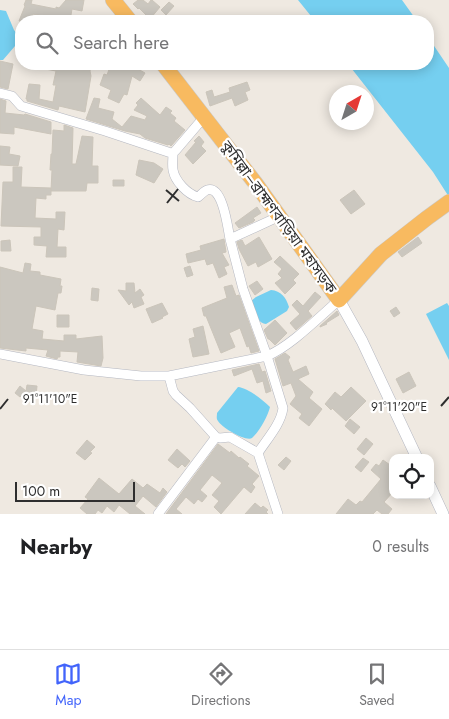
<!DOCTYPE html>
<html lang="en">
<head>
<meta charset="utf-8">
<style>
	:root { --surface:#fff; --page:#f6f6f6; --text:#202124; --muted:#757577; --line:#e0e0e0; --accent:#4264fb }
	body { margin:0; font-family:Jost,"Noto Sans Bengali",sans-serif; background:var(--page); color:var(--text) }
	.controls { position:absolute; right:15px; bottom:15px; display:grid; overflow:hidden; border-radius:10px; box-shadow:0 2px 12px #0003 }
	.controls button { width:45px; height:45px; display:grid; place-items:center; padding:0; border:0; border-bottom:1px solid var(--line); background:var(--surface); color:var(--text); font:25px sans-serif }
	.compass { position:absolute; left:329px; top:85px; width:45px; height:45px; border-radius:50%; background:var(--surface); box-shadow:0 2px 12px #0003; rotate:39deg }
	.scale { position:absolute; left:15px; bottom:12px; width:120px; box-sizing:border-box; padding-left:5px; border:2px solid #2e2e2e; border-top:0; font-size:14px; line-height:18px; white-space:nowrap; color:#2e2e2e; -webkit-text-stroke:4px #fff; paint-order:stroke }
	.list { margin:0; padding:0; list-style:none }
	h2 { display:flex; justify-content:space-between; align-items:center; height:65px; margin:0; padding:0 20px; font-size:21px }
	h2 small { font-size:16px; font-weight:400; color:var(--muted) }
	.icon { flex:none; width:28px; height:28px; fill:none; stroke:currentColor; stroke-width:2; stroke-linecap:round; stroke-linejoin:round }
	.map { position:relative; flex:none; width:449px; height:514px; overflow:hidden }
	.search { position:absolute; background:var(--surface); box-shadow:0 2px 12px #0003; left:15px; right:15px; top:15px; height:55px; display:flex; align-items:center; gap:12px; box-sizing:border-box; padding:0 18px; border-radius:20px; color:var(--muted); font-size:19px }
	.sheet { height:135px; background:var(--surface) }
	nav { display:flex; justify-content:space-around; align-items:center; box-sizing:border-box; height:70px; border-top:1px solid var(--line); background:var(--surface); font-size:14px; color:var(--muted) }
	nav a { display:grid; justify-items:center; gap:2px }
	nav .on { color:var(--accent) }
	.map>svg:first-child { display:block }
	.water { fill:#75cff0 }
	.building { fill:#cbc7bf; stroke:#cbc5ba }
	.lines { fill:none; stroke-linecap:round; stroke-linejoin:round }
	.minor-casing { stroke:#b4b7c1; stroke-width:10 }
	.tertiary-casing { stroke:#b4b7c1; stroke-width:12 }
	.trunk-casing { stroke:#c9c9c9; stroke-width:16 }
	.minor { stroke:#fff; stroke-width:9 }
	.tertiary { stroke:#fff; stroke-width:11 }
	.trunk { stroke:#f8ba60; stroke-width:15 }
	.ticks { fill:none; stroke:#2e2e2e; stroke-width:2 }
	.labels { text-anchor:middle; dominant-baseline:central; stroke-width:4.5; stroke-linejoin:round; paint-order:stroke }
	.street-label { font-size:15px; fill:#2e2e2e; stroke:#fff }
	.ticks-label { font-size:12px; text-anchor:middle; fill:#2e2e2e; stroke:#fff; stroke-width:4.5; stroke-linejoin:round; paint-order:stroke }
</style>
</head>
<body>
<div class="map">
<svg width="449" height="514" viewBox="0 0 449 514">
	<rect width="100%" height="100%" fill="#efe9e1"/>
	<!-- water -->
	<path class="water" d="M298 0H402L417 21H315Z
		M0 10 6 11 14 30 19 36 15 46 3 60H0Z
		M428 37 449 68V197L433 172 348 64H428Z
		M271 290C281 291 286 297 289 307L287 311 266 324C256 323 254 310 251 301L256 297Z
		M447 303 449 306V360L426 314Z
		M238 387C248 388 263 400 270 407 268 416 259 432 252 438 246 442 221 427 218 421 216 418 217 417 217 413Z"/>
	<!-- building -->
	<path class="building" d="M26 0H32L31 4 56 9V7L59 8 66 0H84L82 11 72 9 70 21H48L49 19 46 18V17L33 14 31 21H19L25 6 24 5Z
		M138 0H143L148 4 151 0H152L160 7 150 19 139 8 138 9 133 4Z
		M169 2 174 6 166 15 161 10Z
		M0 61 13 64 8 89 0 87Z
		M34 64H64V66L80 69 81 64 91 66 90 71 91 76 85 112 59 106 58 110 27 101V99H26L29 84 40 85 39 99 53 102 56 85H53L56 71 34 67Z
		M111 64H123L138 69 145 73 140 81 132 76 127 95 124 94 119 103 108 98 111 90 100 85 104 74 107 75Z
		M247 82 250 90 245 92 248 100 235 106 232 98 210 106 206 92 212 90 214 97 230 92 229 88Z
		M94 98 100 99 98 108 114 112 112 119 122 127 131 116 145 120 147 116 134 110 138 105 136 103 141 98 160 115 166 107 172 111 170 113 176 118 174 121 185 130 171 146 169 144 168 145 145 138 140 134 125 131 86 119Z
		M0 99 6 101 5 113 24 115 25 114 51 122V134L14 127V134L0 133Z
		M64 125 73 128 72 164H76L82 136 93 137 92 166H98V183H87L86 191H51L52 170H50L51 154H52L53 130 64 131Z
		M199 136 204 142 201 146 206 151 193 164 185 155 196 142 194 141Z
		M0 146 10 147 9 154 20 156 18 166 0 165Z
		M139 160 154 163 163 169 154 183 136 175Z
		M13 167H22L21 187 51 188V195H46V199L36 198 35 218 56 219V212H65L64 230 58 229 57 247H66V257H46L47 246 34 245V237H41V227L1 226 3 182H13Z
		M113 180H124V186H113Z
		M354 190 365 204 351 214 340 200Z
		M257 207 261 213 253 218 255 220 253 222 239 228 235 223Z
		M259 237 272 259 258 267 256 262 248 266 239 249 237 242 242 240 245 246Z
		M418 237 422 243 402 257 398 252Z
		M224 239 226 252 222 253 229 265 224 267 227 274 219 278 213 263 207 265 205 259 188 263 186 254 201 250 200 246Z
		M10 240 11 251H1V241Z
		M280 256 299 274 293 280 296 283 285 294 275 283 282 278 278 274 282 269 274 262Z
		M25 263 31 264 30 271 40 272V275L61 279 60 286H62L61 293H58L55 310 36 306 32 329 43 331 42 339 64 341V335H76V339L102 336 103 358 101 366 77 362 78 352 60 351V357H58L57 359 46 356 48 350 26 348V351L0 348V267L23 273Z
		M190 266 193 275 187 277 184 268Z
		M257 281 263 289 255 295 249 286Z
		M126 283H134L135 293 140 289 144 295 141 297 144 304 134 308 132 302 129 305 118 290 126 291Z
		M232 285 236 296 239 295 259 351 251 353 249 346 247 347 240 328 229 333 235 347 221 353 206 316H204L202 308 227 298 224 287Z
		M92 288 99 289 98 301 91 300Z
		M315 292 321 297 308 311 312 316 296 330 290 323 300 314 292 305 297 300 303 306Z
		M162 303 168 314 162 317 163 318 152 323 146 309Z
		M396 307 400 313 394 317 390 311Z
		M337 311 339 315 326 323 327 324 320 327V326Z
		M57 315H69V327H57Z
		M275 320 287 333 275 345 269 339H268L264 330Z
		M203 326 209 354 193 357 189 339 195 337 193 329Z
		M285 353 290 357 288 360 293 372 306 366 309 374 298 379 313 392 309 398 322 409 309 426 299 418 302 414 290 404 296 396 291 383 283 386 275 359Z
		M259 364 262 372 265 371 271 391 266 393 263 381 257 383 252 369 234 376 232 370Z
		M409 372 416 386 403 393 396 379Z
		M27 385 37 386 36 396 22 395 20 397 15 393 20 386 26 391Z
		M351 387 366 401 346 421 332 408 331 410 325 404 335 392 341 397Z
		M350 419 360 427 354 434 345 426Z
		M366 438 373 444 364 455 357 449Z
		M87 440 95 447 90 452 92 453 85 460 76 453Z
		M218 444 230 453 231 451 239 458 240 457 249 464 247 466 259 476 252 484 255 487 251 493 244 487 221 514 214 507 219 501 212 495 222 483 212 475 200 490 207 496 202 502 198 499 194 504 186 497 176 509 182 514H166Z
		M177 449 190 461 185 467 182 464 178 468 168 460Z
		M286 457 291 461 284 470 278 465Z
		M363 458 369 462 361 472 355 467Z
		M383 460 393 467V492L384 502 392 509 388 514H382L377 510 373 514H336L348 499 356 505 360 501 362 502 381 479 371 470 376 464 379 466Z
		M99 478 119 494 132 479 143 488 147 484 160 493 163 488 167 492 156 507 143 496 135 506 145 514H130L119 505 114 512 107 506 102 513 98 510 95 514H87L80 508 88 499 85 497Z
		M255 503 261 508 263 506 268 510 266 512 268 514H245Z"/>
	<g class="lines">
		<defs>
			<path id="minor" d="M0 93 12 96 21 106 105 131 171 153H173L176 150 205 116
				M173 153C173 158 172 165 173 170 175 181 187 194 198 197 201 195 204 191 207 190 223 184 228 230 230 239
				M0 354 84 370 141 376H169L267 356C291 346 319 317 339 300
				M216 437 220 438 230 437 258 453
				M158 514 216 437 190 408 176 395 173 391 169 376
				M278 514 258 453C267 439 281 424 283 408L267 356 243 289 230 239 280 216"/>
			<path id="tertiary" d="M339 300 362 341 417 458
				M430 486 443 514"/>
			<path id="trunk" d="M113 0 130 21
				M163 64 256 184 339 300 381 254 427 218 449 202"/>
		</defs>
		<!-- minor casing -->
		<use href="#minor" class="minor-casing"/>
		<!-- tertiary casing -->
		<use href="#tertiary" class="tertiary-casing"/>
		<!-- trunk casing -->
		<use href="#trunk" class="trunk-casing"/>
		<!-- minor -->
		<use href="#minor" class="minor"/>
		<!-- tertiary -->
		<use href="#tertiary" class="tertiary"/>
		<!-- trunk -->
		<use href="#trunk" class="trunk"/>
	</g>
	<!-- ticks -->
	<path class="ticks" d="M166 190 179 201M167 203 178 189M441 406 449 397M0 409 8 399"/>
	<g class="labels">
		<!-- street labels -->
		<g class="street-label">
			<text transform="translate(279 217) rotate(54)">কুমিল্লা–ব্রাহ্মণবাড়িয়া মহাসড়ক</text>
		</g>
	</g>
	<g class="ticks-label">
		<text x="50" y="403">91°11'10"E</text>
		<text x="399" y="411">91°11'20"E</text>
	</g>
</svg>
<div class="controls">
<button><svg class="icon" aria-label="locate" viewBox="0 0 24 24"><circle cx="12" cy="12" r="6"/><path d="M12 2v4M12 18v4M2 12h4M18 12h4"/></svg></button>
</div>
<svg class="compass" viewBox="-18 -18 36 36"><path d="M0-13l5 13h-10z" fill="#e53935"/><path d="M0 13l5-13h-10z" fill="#757577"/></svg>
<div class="scale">100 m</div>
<div class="search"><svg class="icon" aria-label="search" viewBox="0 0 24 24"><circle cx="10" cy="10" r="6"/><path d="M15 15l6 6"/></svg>Search here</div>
</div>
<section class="sheet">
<h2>Nearby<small>0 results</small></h2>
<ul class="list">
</ul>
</section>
<nav>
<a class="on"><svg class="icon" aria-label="map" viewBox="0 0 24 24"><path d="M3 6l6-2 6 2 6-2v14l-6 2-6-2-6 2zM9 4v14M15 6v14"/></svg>Map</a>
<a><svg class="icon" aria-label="directions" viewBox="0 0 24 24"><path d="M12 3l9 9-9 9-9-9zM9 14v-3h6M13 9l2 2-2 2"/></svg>Directions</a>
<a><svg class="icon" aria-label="saved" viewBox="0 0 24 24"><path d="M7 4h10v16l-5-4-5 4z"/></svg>Saved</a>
</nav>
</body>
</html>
